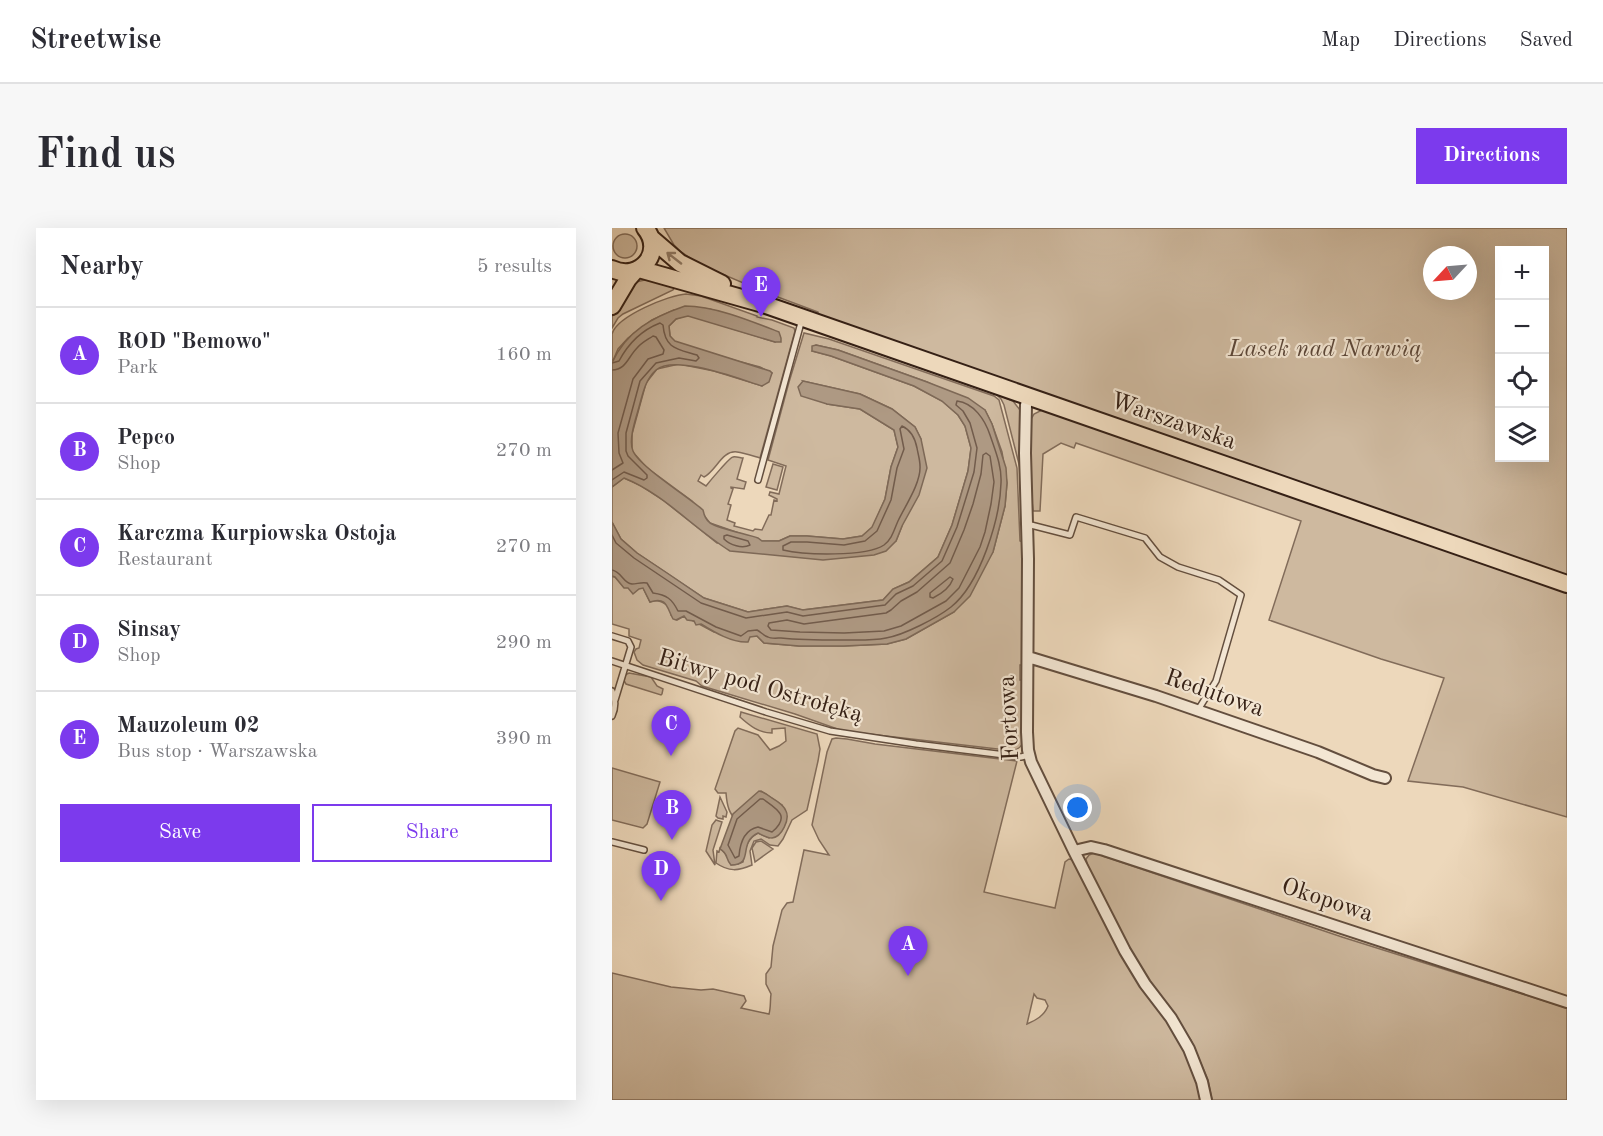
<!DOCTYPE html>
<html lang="en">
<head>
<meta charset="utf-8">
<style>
	:root { --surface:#fff; --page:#f7f7f7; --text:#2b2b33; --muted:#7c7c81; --line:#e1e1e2; --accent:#7c3aed }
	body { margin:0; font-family:"Old Standard TT",serif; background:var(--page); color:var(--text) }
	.controls { position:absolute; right:18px; top:18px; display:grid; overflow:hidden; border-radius:0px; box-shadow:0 6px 24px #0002 }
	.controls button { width:54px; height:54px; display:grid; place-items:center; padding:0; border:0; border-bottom:2px solid var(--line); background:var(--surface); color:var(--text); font:30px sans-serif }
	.compass { position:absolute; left:811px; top:18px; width:54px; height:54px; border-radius:50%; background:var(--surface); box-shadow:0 6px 24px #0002; rotate:244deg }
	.you { position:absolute; left:466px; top:580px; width:21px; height:21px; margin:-15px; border:4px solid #fff; border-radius:50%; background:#1a73e8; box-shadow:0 0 0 9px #1a73e833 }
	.badge { display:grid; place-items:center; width:39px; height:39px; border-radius:50%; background:var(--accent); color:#fff; font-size:20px; font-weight:700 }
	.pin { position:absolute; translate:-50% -50px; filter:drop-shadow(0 2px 3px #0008) }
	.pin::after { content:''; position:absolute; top:32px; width:21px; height:18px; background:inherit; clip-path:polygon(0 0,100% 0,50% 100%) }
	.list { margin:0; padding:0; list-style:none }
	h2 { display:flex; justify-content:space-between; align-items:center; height:78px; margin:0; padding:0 24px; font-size:26px }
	h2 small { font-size:20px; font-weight:400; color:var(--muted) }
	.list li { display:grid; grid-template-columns:39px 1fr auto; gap:18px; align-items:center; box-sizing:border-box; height:96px; padding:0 24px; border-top:2px solid var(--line) }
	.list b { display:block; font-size:22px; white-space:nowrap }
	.list p { margin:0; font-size:20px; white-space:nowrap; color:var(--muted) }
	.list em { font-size:20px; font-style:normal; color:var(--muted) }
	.actions { display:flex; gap:12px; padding:18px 24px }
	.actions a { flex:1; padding:14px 0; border:2px solid var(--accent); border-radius:0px; text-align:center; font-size:21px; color:var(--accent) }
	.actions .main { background:var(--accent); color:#fff }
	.icon { flex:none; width:33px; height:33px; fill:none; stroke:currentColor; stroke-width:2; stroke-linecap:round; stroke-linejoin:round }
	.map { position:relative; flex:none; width:955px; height:872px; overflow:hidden; border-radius:0px }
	header { display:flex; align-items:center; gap:36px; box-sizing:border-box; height:84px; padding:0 30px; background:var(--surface); border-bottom:2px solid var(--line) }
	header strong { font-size:28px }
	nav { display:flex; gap:33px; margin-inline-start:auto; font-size:21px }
	.intro { display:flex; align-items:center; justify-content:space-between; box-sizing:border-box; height:144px; padding:0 36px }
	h1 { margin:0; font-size:42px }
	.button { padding:15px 27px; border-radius:0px; background:var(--accent); color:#fff; font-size:21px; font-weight:700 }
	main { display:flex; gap:36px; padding:0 36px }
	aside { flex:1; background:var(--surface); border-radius:0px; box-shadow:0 6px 24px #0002 }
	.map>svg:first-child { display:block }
	.green { fill:#ceb99f; stroke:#826c5a; stroke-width:1.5; fill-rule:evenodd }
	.water { fill:#ae9983; stroke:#7e6957; stroke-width:1.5 }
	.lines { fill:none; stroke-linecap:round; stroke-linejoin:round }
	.shore { stroke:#725c4c; stroke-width:1.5 }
	.lane-casing { stroke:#634e3e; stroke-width:8 }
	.street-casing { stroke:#634e3e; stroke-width:14 }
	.primary-casing { stroke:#352015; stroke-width:20 }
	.lane { stroke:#f3e6d3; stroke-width:5 }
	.street { stroke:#f3e6d3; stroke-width:10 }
	.primary { stroke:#edd8bb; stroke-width:16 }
	.oneway { stroke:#917c68 }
	.labels { text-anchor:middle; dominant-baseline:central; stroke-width:4.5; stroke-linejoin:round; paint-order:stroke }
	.park-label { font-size:24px; font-style:italic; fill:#5b4638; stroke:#f3e6d3 }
	.street-label { font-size:24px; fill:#352015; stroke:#f3e6d3 }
</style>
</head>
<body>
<header>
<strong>Streetwise</strong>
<nav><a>Map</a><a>Directions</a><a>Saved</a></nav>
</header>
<div class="intro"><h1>Find us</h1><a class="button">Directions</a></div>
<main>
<aside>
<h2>Nearby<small>5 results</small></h2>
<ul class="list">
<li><span class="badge">A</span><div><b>ROD &quot;Bemowo&quot;</b><p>Park</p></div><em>160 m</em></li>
<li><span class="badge">B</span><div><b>Pepco</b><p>Shop</p></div><em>270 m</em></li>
<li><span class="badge">C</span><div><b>Karczma Kurpiowska Ostoja</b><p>Restaurant</p></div><em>270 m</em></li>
<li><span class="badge">D</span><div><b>Sinsay</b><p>Shop</p></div><em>290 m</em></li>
<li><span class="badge">E</span><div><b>Mauzoleum 02</b><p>Bus stop · Warszawska</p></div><em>390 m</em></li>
</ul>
<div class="actions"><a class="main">Save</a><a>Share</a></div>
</aside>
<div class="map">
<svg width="955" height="872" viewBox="0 0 955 872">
	<rect width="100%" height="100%" fill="#edd8bb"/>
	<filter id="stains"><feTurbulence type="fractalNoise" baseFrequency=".00333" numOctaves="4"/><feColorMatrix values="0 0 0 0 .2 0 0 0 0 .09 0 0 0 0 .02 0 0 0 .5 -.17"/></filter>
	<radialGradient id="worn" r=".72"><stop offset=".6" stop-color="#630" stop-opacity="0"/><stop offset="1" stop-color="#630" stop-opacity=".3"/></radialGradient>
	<!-- green -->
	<path class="green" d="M52 0H955V348L206 87V84L155 65 89 37 69 24 62 17ZM888 22H933V230H888ZM820 27H856V63H820Z
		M1 18a12 12 0 1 1 24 0a12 12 0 1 1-24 0Z
		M37 51 63 59 61 62 11 86 6 90 0 100V89L14 64 24 54Z
		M74 66 89 68 145 88V89L160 92 182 100 183 103 148 230C141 228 132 225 125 224 110 222 104 243 92 249L89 247 86 253 94 258C98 253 118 229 121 229 123 228 129 230 131 230L125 251 134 254 132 261 119 259V260L121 261 116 276 119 277 115 292 123 295 122 298 141 303 143 301 150 302 157 287H159L162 272 165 273V271L157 267 158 264 167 266 174 238 156 232 177 154 192 105 217 111 382 168 387 172 405 240 408 313 412 314 411 437H408V452H412L411 515C407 522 402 523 394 522L231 503 183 486 90 458 84 453 31 437 25 432 22 424 24 421 27 420 29 412 17 408V401L0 396V348L3 349 12 359 31 360 38 374C46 371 51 374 58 379L59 387 65 392 72 388 102 404 137 408H145L152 415 187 418H232L275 416 294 411 342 384 381 324 393 278 395 255 390 224 380 196 373 182 315 154 226 122 204 117 200 123 219 128 302 158 330 173 346 187 353 198 359 220 356 243 340 297 326 329 297 354 281 361 271 372 190 382 175 378 136 384 92 370 25 325 9 311 0 294V259L12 250 28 257 51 272 105 315 284 313 290 298 309 211 303 199 280 181 248 166 191 153 215 176 248 181 282 202 286 219 279 239 273 271 261 299 250 308 231 311 195 308H178L167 313H150L98 295 80 273 34 239 20 223V206L34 155 45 141 67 136 102 143 150 158 160 145 148 139 125 133 62 114 58 108 57 98 64 91 76 87 163 114 161 102 98 81 62 82 40 92 16 110 6 121 0 135C0 126 0 114 0 106 5 88 57 67 74 66Z
		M384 166 401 173 408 182V240L392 177 389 171Z
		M430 182 955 365V589L851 559 796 553 832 450 769 431 657 392 689 293 464 215 462 220 449 215 431 226 428 283H421L418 253 419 191 422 186Z
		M161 236 171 239 165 262 154 259Z
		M17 445 39 449 45 458 51 461 50 466 49 467 14 456 11 451 13 447Z
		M129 484 205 506 208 521 206 533 195 582 180 592 171 611 166 618 158 617 149 611 142 613 138 623 140 637C126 643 117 644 104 635L105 623 107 624 108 620 114 626 119 637 126 636 131 634C133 622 134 611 146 605L157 610 170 577 149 563 126 594C117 586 115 578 114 565H106L103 561 123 503 126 500 146 507 158 522 167 518 174 513 173 500 160 501V505C147 505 138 498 128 489Z
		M224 510 235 511 263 516 405 533 372 664 443 680 453 634 457 631 461 632 574 822 590 872H0V745L59 759 89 762 101 761 132 768 134 773 129 780 157 786C159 779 158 773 159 766L154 756V746L159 739 161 718 170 682 175 675 181 674 192 622 217 627 207 612 200 597 215 524 220 511ZM422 766 425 770 433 772 436 778C432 788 424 792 415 796Z
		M0 540 48 554 35 596 31 600 0 592Z
		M108 569 115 584 114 589 111 588V591L106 590 104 588Z
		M104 592 110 594 101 622 103 637 94 623 100 597Z
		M149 613 161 621 143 634 140 620 144 614Z
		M482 625 730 709 955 780V872H600L596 852 579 812 541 758 518 724 477 644 474 631 477 627Z"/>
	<!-- water -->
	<path class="water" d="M73 78C103 78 139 93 167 104L169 110V114H163L76 88 64 91 57 98 58 108 63 113 158 143 160 145 157 154 150 158C127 151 64 126 44 142 33 152 31 165 27 179 24 190 16 212 21 223 27 238 76 269 91 282 92 287 94 292 98 295 108 301 134 306 146 310L150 313H167L178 308H195L231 311 250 308 260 299 273 271 279 239 286 219 282 202 248 181 215 176 189 168 186 159 191 153 248 166 280 181 303 199 309 211 315 240 307 267 290 298 284 313 274 323 262 327 211 332 118 323C81 300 52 266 12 250L0 259V135C14 103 41 89 73 78Z
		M204 117 226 122 315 154 356 170 373 182 380 196 394 240 395 255 393 278 381 324 358 368 342 384 294 411 275 416 232 418H187L152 415 145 408 138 409 136 414C120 415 102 404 89 396L84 397 82 393 75 392 72 388 64 392 61 391C55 380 55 368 38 374L31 360 27 361 21 366 16 360H12L3 349 0 348V294L9 311 25 325 55 345 92 370 136 384 175 378 191 382 271 372 281 361 297 354 326 329 340 297 356 243 359 220 353 198 346 187 330 173 302 158 219 128 200 123V118Z
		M147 563C152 564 155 566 160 570 165 573 172 577 174 583 178 591 170 609 160 610 155 610 150 607 146 605 125 615 143 637 119 637 113 631 117 626 108 621L121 586Z"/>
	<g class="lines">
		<!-- shore -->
		<path class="shore" d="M0 135 7 133C16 116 30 102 48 95L51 97C53 121 65 121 85 127L87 130 84 133 67 130 44 135 28 153 14 205V223L16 228 35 247V250L32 252 12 244 0 252
			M0 142C14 142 16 129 25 120 29 115 35 112 41 108L44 109 52 122 51 126 36 131 21 151 6 205 7 225 11 235 0 242
			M290 198C299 202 303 210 305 220 306 226 308 232 308 238 309 255 293 278 286 293 282 302 280 311 272 317 254 329 192 327 171 322V318L179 314H195L232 317 253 313 265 303 279 272 285 240 292 221 288 201Z
			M374 225 378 228 382 254 379 276 373 304 368 319 347 360 334 373 289 398 272 403 232 405 188 404 159 402 156 398 157 395 175 392 192 396 274 385 279 382 289 373 305 364 338 335 352 302 361 276 369 246 371 227Z
			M0 307 4 315 22 330 89 375 134 390 175 384 191 388 273 377 284 366 301 358 330 333 345 299 362 244 365 220 358 195 351 183 344 177 345 173C362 175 373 192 378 207 383 222 390 238 389 255 388 291 368 356 339 379 325 390 292 407 274 410 260 413 243 412 229 412 209 412 189 412 169 410 166 410 159 411 156 409 152 408 149 404 145 402L136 403 129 408 104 399 74 383H66C60 371 55 367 41 365L35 355C29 354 25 356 20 356 11 355 10 344 0 342
			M115 307 136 313 138 317C130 321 118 317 112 311V308Z
			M338 349 341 351C338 359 329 366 321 370L318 369V365Z
			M148 571H151C165 581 179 588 160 604L146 599C132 602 128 615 127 628L123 630 116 617 125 591Z"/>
		<defs>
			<path id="lane" d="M146 252 190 91
				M415 296 458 307 464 289 533 310 548 329 566 339 607 352 629 367 604 453 586 482
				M0 408 16 413 19 419 3 472
				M0 433 154 484 218 503 304 516 409 529 417 527
				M0 463C4 472 4 479 0 488
				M0 614 32 622"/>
			<path id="street" d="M416 169 414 177 413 225 416 331 415 504 416 522 419 534 462 623 513 723 533 756 559 790 577 821 590 854 594 872
				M416 429 544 468 706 524 761 547 773 550
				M462 623 479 619 492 622 955 774"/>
			<path id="primary" d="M39 10 68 35 110 56
				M0 41C28 54 53 24 33 0
				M27 41 151 76 955 356
				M0 78 16 51 23 43"/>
		</defs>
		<!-- lane casing -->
		<use href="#lane" class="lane-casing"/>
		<!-- street casing -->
		<use href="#street" class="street-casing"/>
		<!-- primary casing -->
		<use href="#primary" class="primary-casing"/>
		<!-- lane -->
		<use href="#lane" class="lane"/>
		<!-- street -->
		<use href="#street" class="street"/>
		<!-- primary -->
		<use href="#primary" class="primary"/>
	</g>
	<!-- one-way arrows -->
	<defs><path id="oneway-shaft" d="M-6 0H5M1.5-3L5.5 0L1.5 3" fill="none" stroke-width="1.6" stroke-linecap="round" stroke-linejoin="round" transform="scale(1.5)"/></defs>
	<use class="oneway" href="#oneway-shaft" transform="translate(62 30) rotate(-142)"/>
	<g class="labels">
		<!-- park labels -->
		<g class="park-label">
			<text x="713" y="122">Lasek nad Narwią</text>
		</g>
		<!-- street labels -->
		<g class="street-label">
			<text transform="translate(561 194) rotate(19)">Warszawska</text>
			<text transform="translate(148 459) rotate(16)">Bitwy pod Ostrołęką</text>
			<text transform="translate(602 466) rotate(19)">Redutowa</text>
			<text transform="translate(398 490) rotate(-93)">Fortowa</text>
			<text transform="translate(715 673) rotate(18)">Okopowa</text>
		</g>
	</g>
	<rect width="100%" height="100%" filter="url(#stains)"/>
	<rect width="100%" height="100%" fill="url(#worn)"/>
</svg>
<div class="controls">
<button>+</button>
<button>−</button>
<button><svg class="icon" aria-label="locate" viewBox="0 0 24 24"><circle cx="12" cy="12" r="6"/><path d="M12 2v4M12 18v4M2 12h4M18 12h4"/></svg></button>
<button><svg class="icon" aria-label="layers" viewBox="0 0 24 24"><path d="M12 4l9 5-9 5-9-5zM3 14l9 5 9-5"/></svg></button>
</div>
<svg class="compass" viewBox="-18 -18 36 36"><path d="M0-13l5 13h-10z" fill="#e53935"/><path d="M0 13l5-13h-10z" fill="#7c7c81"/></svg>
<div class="you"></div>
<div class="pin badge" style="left:296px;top:748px">A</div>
<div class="pin badge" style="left:60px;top:612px">B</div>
<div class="pin badge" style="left:59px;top:528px">C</div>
<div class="pin badge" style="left:49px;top:673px">D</div>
<div class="pin badge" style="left:149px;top:89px">E</div>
</div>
</main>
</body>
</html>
